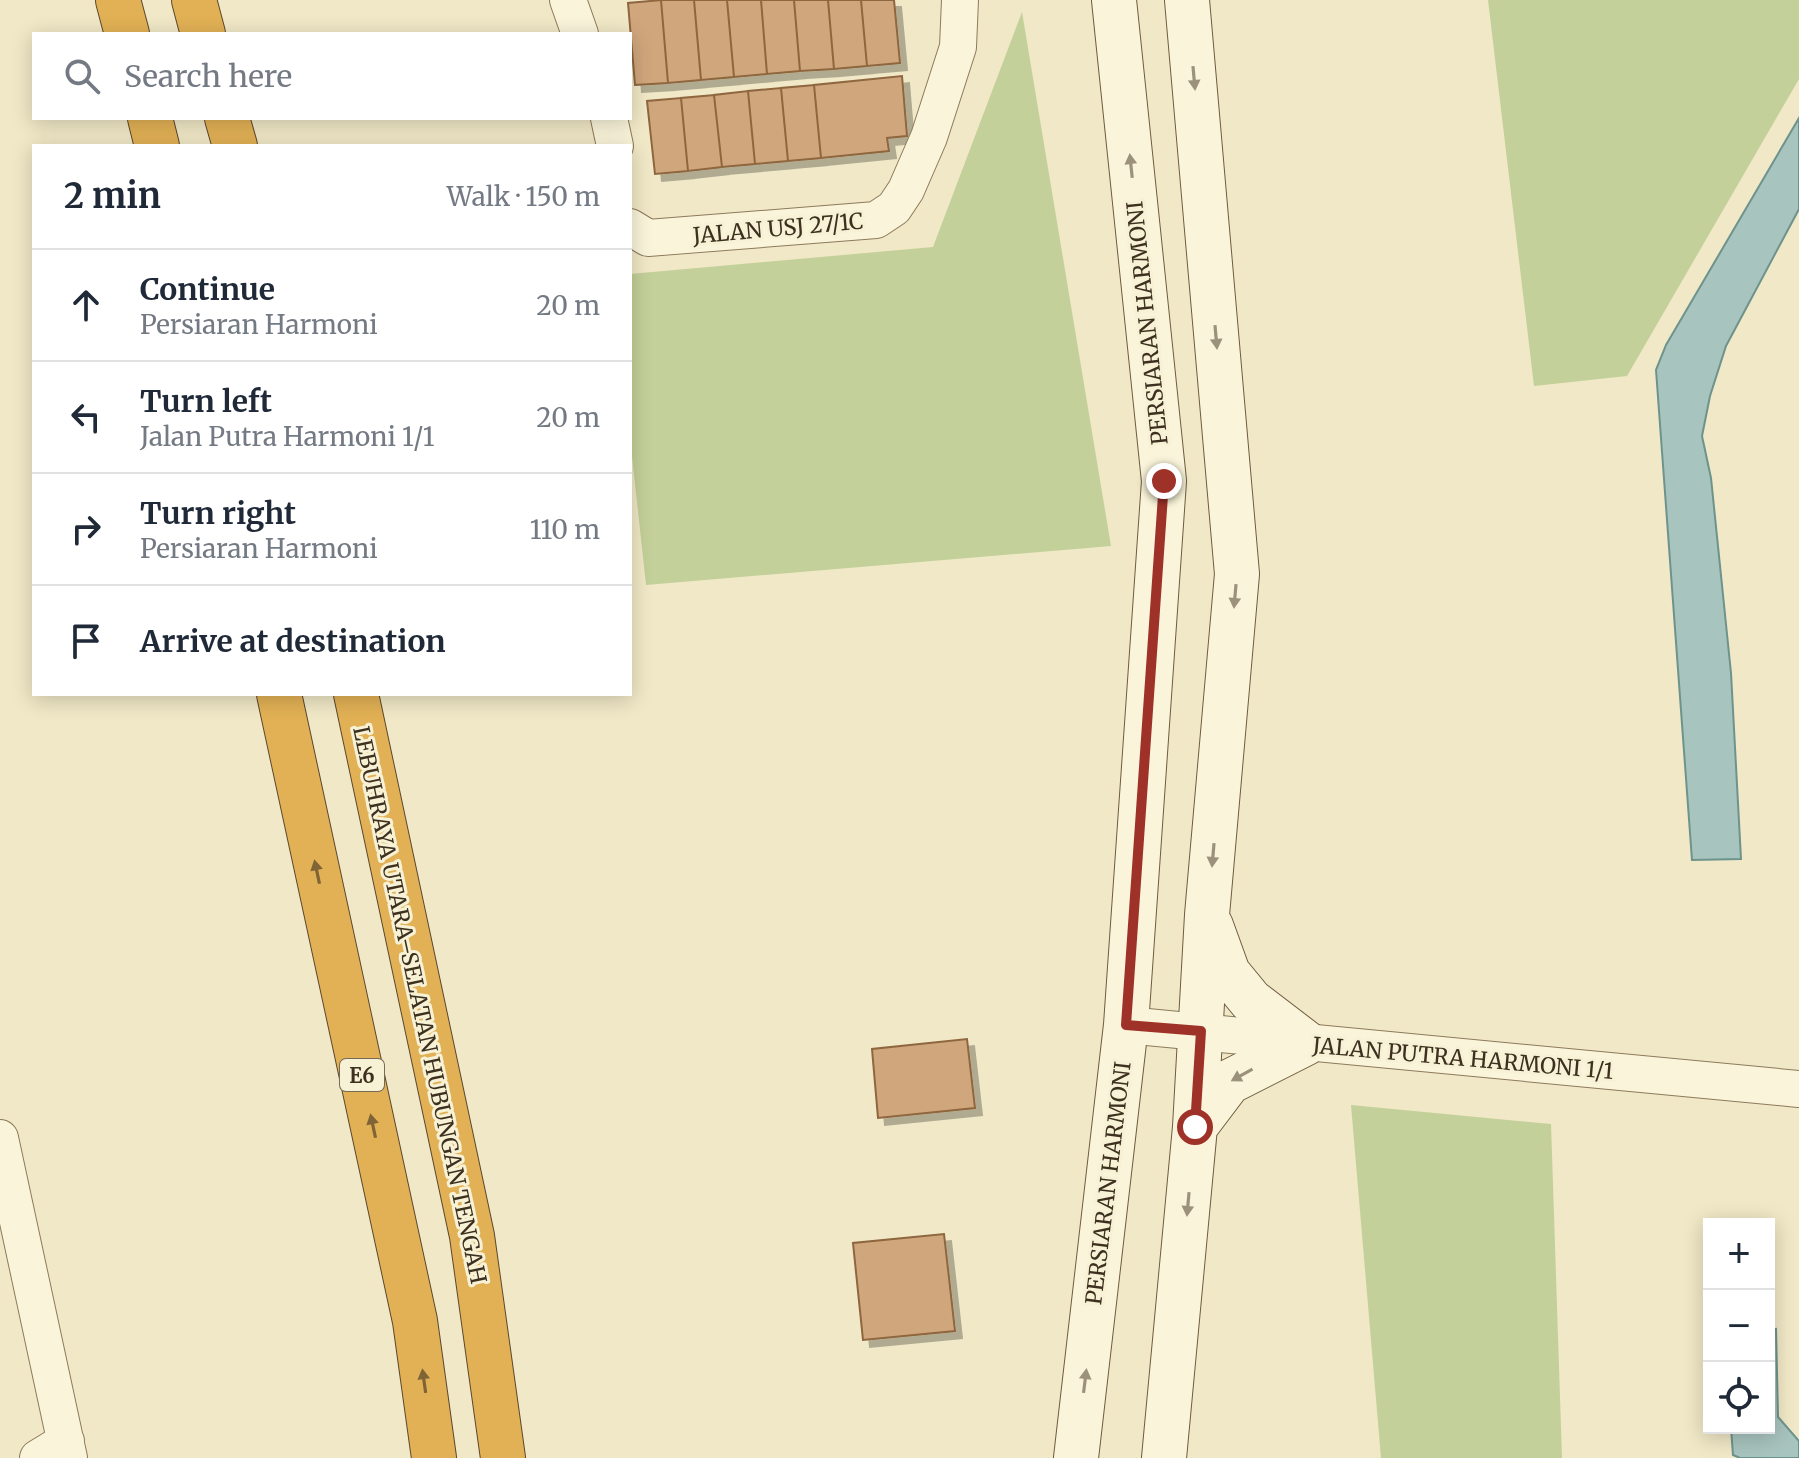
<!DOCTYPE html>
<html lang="en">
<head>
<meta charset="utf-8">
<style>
	:root { --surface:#fff; --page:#f2f2f3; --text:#1f2937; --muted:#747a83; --line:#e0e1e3 }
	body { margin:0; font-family:Merriweather,serif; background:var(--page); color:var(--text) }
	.controls { position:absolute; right:24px; bottom:24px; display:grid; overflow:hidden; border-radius:0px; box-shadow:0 4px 20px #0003 }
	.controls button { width:72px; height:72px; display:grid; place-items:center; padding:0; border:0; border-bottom:2px solid var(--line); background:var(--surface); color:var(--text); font:40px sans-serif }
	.stop { position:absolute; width:24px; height:24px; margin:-18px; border:6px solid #9f3228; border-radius:50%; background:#fff }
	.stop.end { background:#9f3228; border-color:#fff; box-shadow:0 2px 8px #0008 }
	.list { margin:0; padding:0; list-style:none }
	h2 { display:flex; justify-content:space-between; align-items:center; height:104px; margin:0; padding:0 32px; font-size:34px }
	h2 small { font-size:26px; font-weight:400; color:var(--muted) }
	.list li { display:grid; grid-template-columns:52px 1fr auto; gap:24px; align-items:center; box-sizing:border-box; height:112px; padding:0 32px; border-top:2px solid var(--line) }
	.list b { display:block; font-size:30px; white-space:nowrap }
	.list p { margin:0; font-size:26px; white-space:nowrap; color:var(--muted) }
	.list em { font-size:26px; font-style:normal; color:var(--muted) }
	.icon { flex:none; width:44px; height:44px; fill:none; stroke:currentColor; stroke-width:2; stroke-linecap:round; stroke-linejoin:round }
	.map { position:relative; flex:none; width:1799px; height:1458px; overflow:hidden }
	.search { position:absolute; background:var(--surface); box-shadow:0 4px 20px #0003; left:32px; top:32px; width:600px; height:88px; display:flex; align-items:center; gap:20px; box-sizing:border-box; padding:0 28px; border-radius:0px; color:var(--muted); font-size:30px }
	.panel { position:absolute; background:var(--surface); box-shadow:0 4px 20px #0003; left:32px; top:144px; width:600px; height:552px; border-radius:0px }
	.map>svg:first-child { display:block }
	.green { fill:#c4d099 }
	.water { fill:#a8c4be; stroke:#6e938d; stroke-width:2 }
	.building { fill:#d0a67b; stroke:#8e663f; stroke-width:2; filter:url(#shadow) }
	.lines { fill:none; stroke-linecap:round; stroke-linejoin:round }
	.street-casing { stroke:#8d7a5b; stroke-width:38 }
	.secondary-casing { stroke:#6f5b3e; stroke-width:46 }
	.highway-casing { stroke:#5b472f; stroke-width:46 }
	.street { stroke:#faf4da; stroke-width:36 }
	.secondary { stroke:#faf4da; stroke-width:44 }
	.highway { stroke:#e2b155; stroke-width:44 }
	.oneway { fill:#9c927c }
	.oneway2 { fill:#7f6435 }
	.route { stroke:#9f3228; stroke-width:10 }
	.labels { text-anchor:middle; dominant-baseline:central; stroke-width:6; stroke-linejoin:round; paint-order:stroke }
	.shield { fill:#f7f1d6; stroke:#756a56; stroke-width:2 }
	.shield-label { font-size:20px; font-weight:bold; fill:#3d301f }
	.street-label { font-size:22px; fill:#3d301f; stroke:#f7f1d6 }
</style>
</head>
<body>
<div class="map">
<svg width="1799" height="1458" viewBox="0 0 1799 1458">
	<defs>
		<filter id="shadow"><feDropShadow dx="7" dy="7" stdDeviation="0" flood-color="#0004"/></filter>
	</defs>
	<rect width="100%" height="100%" fill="#f0e8c6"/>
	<!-- green -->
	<path class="green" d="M1488 0H1799V79L1627 376 1534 386Z
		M1022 12 1111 546 646 585 630 438V274L933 247Z
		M1351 1105 1551 1124 1562 1458H1381Z"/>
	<!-- water -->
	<path class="water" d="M1799 118V209L1726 346 1710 396 1702 436 1711 478 1731 673 1741 859 1692 860 1656 370 1666 345Z
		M1776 1329 1778 1417 1799 1441V1458H1740L1733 1455 1731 1428H1769V1330Z"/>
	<!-- building -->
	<path class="building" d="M661 0 668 83 635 85 628 3Z
		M661 0H694L701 80 668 83Z
		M694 0H727L734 77 701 80Z
		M727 0H761L767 74 734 77Z
		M761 0H794L800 71 767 74Z
		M794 0H828L834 69 800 71Z
		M828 0H861L867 66 834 69Z
		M861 0H894L900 63 867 66Z
		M902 76 907 136 887 138 889 151 821 158 814 85Z
		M814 85 821 158 788 161 781 88Z
		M781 88 788 161 755 164 748 91Z
		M748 91 755 164 722 167 714 95Z
		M714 95 722 167 688 171 681 98Z
		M681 98 688 171 655 174 647 101Z
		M967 1039 975 1108 878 1118 872 1049Z
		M944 1234 955 1331 863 1340 853 1243Z"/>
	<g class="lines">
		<defs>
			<path id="street" d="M568 0 580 34
				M609 118 615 146
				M630 227 648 238 876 220 894 208 906 190 929 137 958 47 960 0
				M1126 1025 1799 1089
				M0 1138 69 1458
				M38 1458 66 1441"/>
			<path id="secondary" d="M1195 1127 1229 1082 1306 1043 1251 1001 1228 973 1211 926
				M1076 1458 1126 1025 1164 481 1114 0
				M1164 1458 1195 1127 1207 915 1237 574 1187 0"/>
			<path id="highway" d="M118 0 127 34
				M194 0 203 34
				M150 118 157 146
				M227 118 235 146
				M279 694 415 1321 434 1458
				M356 694 472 1236 503 1458"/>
		</defs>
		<!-- street casing -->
		<use href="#street" class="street-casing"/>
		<!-- secondary casing -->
		<use href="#secondary" class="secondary-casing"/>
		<!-- highway casing -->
		<use href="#highway" class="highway-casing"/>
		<!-- street -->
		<use href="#street" class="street"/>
		<!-- secondary -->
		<use href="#secondary" class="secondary"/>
		<!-- highway -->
		<use href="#highway" class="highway"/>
	</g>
	<!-- one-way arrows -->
	<defs><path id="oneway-solid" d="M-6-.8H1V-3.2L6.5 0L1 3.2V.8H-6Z" transform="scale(2)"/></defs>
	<g class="oneway">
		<use href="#oneway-solid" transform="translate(1194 78) rotate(85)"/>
		<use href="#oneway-solid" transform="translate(1131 166) rotate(-96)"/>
		<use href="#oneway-solid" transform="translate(1216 337) rotate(85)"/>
		<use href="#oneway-solid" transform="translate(1235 596) rotate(95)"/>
		<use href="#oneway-solid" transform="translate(1213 855) rotate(95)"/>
		<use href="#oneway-solid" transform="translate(1242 1075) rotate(151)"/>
		<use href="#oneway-solid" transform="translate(1188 1204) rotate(95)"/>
		<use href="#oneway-solid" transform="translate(1085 1381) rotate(-83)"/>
	</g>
	<g class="oneway2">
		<use href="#oneway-solid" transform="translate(317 872) rotate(-102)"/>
		<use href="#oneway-solid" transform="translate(373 1126) rotate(-102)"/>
		<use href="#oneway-solid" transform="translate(424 1381) rotate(-98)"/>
	</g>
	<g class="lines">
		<!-- route -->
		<path class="route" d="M1164 481 1126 1025 1201 1031 1195 1127"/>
	</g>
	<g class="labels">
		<!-- shield labels -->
		<rect class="shield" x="340" y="1059" width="44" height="32" rx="6"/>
		<g class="shield-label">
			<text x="362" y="1075">E6</text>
		</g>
		<!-- street labels -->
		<g class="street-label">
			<text transform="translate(778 228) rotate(-5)">JALAN USJ 27/1C</text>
			<text transform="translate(1147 323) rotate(-96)">PERSIARAN HARMONI</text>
			<text transform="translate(420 1005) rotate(78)">LEBUHRAYA UTARA–SELATAN HUBUNGAN TENGAH</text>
			<text transform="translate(1463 1058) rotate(5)">JALAN PUTRA HARMONI 1/1</text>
			<text transform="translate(1108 1183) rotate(-83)">PERSIARAN HARMONI</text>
		</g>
	</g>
</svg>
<div class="controls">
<button>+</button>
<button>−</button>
<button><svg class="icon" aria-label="locate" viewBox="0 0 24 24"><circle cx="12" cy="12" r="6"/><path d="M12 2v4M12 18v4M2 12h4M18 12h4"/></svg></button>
</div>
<div class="stop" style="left:1195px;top:1127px"></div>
<div class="stop end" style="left:1164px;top:481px"></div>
<div class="search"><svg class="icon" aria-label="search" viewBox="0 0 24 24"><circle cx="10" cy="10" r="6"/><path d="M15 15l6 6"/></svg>Search here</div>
<section class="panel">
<h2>2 min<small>Walk · 150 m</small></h2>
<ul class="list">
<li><svg class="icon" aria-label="ahead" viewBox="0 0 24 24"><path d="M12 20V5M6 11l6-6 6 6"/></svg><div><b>Continue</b><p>Persiaran Harmoni</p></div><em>20 m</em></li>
<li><svg class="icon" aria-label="left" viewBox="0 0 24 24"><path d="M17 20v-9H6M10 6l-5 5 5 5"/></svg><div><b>Turn left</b><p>Jalan Putra Harmoni 1/1</p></div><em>20 m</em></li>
<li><svg class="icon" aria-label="right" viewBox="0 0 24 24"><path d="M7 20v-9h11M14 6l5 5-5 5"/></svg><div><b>Turn right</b><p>Persiaran Harmoni</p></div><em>110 m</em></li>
<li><svg class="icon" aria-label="arrive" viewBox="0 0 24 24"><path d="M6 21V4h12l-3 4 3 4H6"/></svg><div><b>Arrive at destination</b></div></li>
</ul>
</section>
</div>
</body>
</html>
